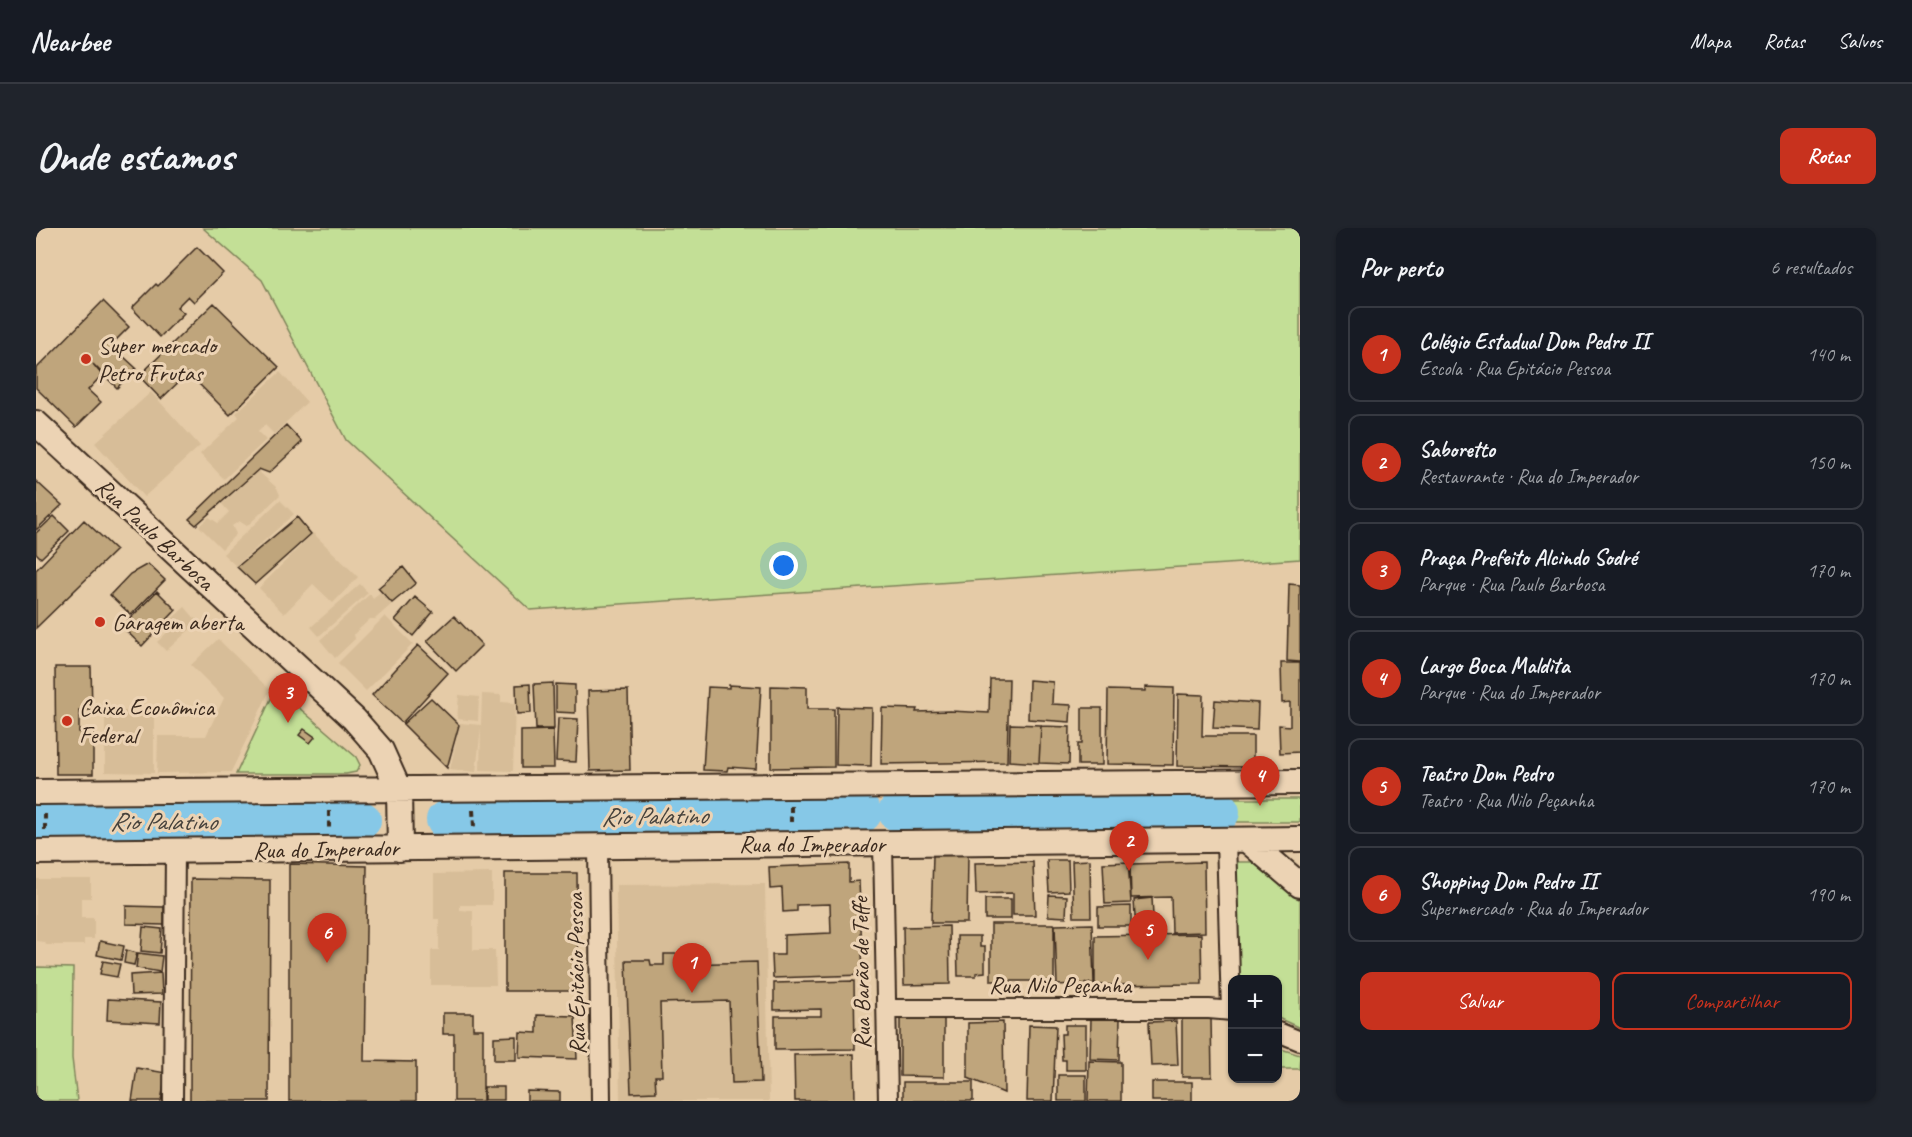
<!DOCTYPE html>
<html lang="pt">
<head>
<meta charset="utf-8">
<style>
	:root { --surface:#171b24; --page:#20242c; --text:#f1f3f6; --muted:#9ea1a6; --line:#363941; --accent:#c8321e }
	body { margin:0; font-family:Caveat,sans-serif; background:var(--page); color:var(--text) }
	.controls { position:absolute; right:18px; bottom:18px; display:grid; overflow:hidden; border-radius:12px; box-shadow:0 2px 4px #0004 }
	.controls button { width:54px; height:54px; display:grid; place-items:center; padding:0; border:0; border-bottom:2px solid var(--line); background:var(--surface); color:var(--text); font:30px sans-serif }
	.you { position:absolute; left:748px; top:338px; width:21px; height:21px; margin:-15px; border:4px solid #fff; border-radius:50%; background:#1a73e8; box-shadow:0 0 0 9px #1a73e833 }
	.badge { display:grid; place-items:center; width:39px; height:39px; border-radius:50%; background:var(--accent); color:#fff; font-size:20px; font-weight:700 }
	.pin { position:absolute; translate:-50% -50px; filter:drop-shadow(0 2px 3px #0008) }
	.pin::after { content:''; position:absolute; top:32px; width:21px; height:18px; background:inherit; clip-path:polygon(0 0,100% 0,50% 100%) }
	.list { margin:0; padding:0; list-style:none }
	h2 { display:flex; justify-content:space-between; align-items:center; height:78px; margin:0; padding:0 24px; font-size:26px }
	h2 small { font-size:20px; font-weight:400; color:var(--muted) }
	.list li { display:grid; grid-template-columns:39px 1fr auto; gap:18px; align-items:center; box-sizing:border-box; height:96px; margin:0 12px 12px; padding:0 12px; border:2px solid var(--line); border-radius:12px }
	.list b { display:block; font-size:22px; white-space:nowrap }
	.list p { margin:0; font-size:20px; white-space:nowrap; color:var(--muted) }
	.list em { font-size:20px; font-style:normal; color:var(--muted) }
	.actions { display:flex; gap:12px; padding:18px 24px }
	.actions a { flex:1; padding:14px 0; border:2px solid var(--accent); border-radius:12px; text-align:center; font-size:21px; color:var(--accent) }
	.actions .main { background:var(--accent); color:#fff }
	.map { position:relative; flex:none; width:1264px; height:873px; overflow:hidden; border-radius:12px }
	header { display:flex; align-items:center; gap:36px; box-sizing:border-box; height:84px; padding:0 30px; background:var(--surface); border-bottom:2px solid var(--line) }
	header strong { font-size:28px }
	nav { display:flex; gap:33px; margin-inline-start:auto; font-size:21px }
	.intro { display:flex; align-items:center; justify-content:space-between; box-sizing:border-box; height:144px; padding:0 36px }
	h1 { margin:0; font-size:42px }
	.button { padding:15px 27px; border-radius:12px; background:var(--accent); color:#fff; font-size:21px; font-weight:700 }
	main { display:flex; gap:36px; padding:0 36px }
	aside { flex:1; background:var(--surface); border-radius:12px; box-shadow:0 2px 4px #0004 }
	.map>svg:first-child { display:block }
	.built { fill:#d7bd98 }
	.green { fill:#c3df96; stroke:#7f845a; stroke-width:1.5 }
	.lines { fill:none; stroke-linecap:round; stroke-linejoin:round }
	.river { stroke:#86c8e7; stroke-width:38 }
	.building { fill:#bfa57b; stroke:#3b2a1e; stroke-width:1.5 }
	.street-casing { stroke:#3b2a1e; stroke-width:22 }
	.secondary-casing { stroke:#3b2a1e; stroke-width:28 }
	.path { stroke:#3b2a1e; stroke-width:4; stroke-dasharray:6 4.5; stroke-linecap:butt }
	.street { stroke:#ecd3b4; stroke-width:18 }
	.secondary { stroke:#ecd3b4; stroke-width:24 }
	.poi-dot { fill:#c8321e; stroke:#ecd3b4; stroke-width:2 }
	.labels { text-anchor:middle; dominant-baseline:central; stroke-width:6; stroke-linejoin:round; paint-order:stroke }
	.poi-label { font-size:24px; fill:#3b2a1e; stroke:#ecd3b4; text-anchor:start }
	.street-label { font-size:24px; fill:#3b2a1e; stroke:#ecd3b4 }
	.water-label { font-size:26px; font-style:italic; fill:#46423c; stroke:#ecd3b4 }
</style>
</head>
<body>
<header>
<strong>Nearbee</strong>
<nav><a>Mapa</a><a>Rotas</a><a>Salvos</a></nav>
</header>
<div class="intro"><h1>Onde estamos</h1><a class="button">Rotas</a></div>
<main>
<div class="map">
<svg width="1264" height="873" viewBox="0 0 1264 873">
	<rect width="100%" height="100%" fill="#e5cba7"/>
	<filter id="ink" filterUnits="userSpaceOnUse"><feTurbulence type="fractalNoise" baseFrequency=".0167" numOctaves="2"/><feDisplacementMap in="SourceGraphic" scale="12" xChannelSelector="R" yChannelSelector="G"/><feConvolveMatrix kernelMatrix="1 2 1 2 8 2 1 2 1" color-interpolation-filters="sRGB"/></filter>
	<g filter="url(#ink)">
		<!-- built -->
		<path class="built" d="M244 144 271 174 238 206 229 197 222 204 230 212 188 251 164 226 203 189 200 185Z
			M115 164 164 218 108 269 59 215Z
			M222 243 241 260 244 267 211 298 203 293 196 298 200 306 186 321 163 298 173 289 182 295 193 284 186 276Z
			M244 272 258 286 200 338 187 326Z
			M277 305 322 349 297 375 277 356 248 386 223 360Z
			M324 356 332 365 283 408 275 399Z
			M344 364 356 376 339 391H334L318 406 319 411 299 430 284 412 334 366 337 371Z
			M149 379 162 394 130 423 121 414 135 401 130 396Z
			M349 388 377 416 330 463 302 435Z
			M182 411 234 462 195 544 121 545 122 508H170L188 470 155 437Z
			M446 466 465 467V474L479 475 477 543 444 542 445 500 440 544 414 541 424 495 445 497Z
			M423 467 443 469 442 493 421 491Z
			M69 483H118V545L69 544Z
			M456 645V677H424V682L437 683V722H459L460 757H395V722H403V691H398V646Z
			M0 651H55V670H45V690H58V711H48V717H10L9 714 0 713Z
			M729 656 733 873H584L580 657Z"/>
		<!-- green -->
		<path class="green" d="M167 0H1264V331L494 382 310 212 226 52Z
			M240 460 320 529 324 537 320 544 310 546H200Z
			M1185 571H1264V594H1185Z
			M1197 634H1216L1264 672V800L1242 790V752L1201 751Z
			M0 739 37 740 36 830 41 873H0Z
			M1242 820 1264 827 1263 841H1242Z"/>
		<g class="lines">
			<!-- river -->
			<path class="river" d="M861 584H1185
				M409 592 827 585
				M0 594 326 592"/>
		</g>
		<!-- building -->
		<path class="building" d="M161 19 187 45 158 74 152 68 141 79 148 85 124 109 96 80 120 56 122 58Z
			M67 73 93 99 75 117 100 140 81 160 57 136 66 147 52 162 65 174 40 199 0 160V141Z
			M178 75 243 139 194 187 152 145 125 171 103 148Z
			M250 197 266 214 233 245 223 241 160 297 153 291Z
			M0 253 26 277 0 302Z
			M18 288 33 303 5 330 0 325V305Z
			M261 289 275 306 219 356 201 339Z
			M48 292 80 322 0 400V342Z
			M112 336 129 352 95 387 74 367 94 346Z
			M367 339 380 355 356 375 342 360Z
			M1253 356 1264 357V434L1251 433Z
			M121 363 140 382 106 418 86 399Z
			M379 369 397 384 377 408 359 392Z
			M418 388 446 417 420 443 391 413Z
			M382 417 412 445 366 495 336 467Z
			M1245 435H1264V524L1244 525 1243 497 1254 498V474L1246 475Z
			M19 439H55L56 482H43V504H57V546H20Z
			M954 451H973L971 534 845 536 846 480 881 481 880 484 914 483 953 485Z
			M993 452 1017 454 1016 476 1035 477 1034 494 992 491Z
			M517 455 518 501H500L498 456Z
			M494 456 495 485 481 486 480 457Z
			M520 456 539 457V485L520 484Z
			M693 457 725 459 720 541 692 539 691 543 667 542 672 459 693 460Z
			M735 458 771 459V481H798V539L735 540Z
			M1109 459 1138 460 1137 537 1071 536 1072 462 1109 463Z
			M592 462 594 542 554 543 552 463Z
			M1142 466 1167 467 1166 508H1217V539L1141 538Z
			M395 470 423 497 411 540 367 496Z
			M1179 472 1222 475 1221 502 1177 500Z
			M801 479 836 480 835 538 800 537Z
			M1046 480H1066V537H1042V516H1046Z
			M522 490 542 491 540 534 520 533Z
			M974 496 1005 497 1003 535 973 533Z
			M1005 498 1034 499 1033 536 1003 535Z
			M268 501 279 509 274 515 263 507Z
			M517 502 518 540H485V503Z
			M897 627H932L931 695H895Z
			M1011 632H1032L1033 663 1013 664Z
			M1054 632 1055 689H1038L1036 633Z
			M997 634 999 687H977V665L940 666 939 635Z
			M1092 634 1095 675 1069 676 1067 635Z
			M1168 634 1169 704 1136 705 1135 669 1095 670 1094 636Z
			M253 636 331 638 328 833 380 834V873H253Z
			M813 636V654L823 653 827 747 737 750 736 727H748V707L795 705 794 676 761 677V683L747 684 746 660 734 661 733 639Z
			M469 645H541L542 763H469Z
			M155 651 234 652 233 873H154Z
			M1013 667 1031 668 1030 689 1012 688Z
			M1116 670 1117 688 1099 689 1098 672Z
			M949 671H975V691H949Z
			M90 678 128 679V697L90 696Z
			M1095 678V698H1062V679Z
			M955 696H1018V753H955Z
			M1056 696 1058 755 1021 757 1019 697Z
			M913 698 914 756 868 757 867 699Z
			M107 699 126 701 124 725 105 723Z
			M1165 706 1166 756 1059 757V708Z
			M921 708H944V719H949V744L940 745V748H922Z
			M64 713 88 718 85 732 61 727Z
			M90 722 101 725 98 737 88 735Z
			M102 725 126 728 124 744 100 740Z
			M628 726H648V736L721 734 725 854 696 855 693 773 624 775 626 848H619L620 864 595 865 590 732H614L615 737H628Z
			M67 733 84 736 81 749 64 746Z
			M125 745 126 766 95 767 94 747Z
			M818 753 819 821 739 822V788H785V781L738 782V755Z
			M72 771 125 774 124 795 71 792Z
			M407 785H437V801H447V873H418V806H407Z
			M864 785H908V849L864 848Z
			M501 787 539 788 541 831 483 829 484 804 501 805Z
			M1055 790 1084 791 1083 832 1054 831Z
			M1146 790H1175L1176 849H1146Z
			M1140 793 1142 837 1115 838 1113 794Z
			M967 794 968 865 932 850V795Z
			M993 797 1020 798 1017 873H991Z
			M1029 797H1050V842H1030V832H1026L1025 806H1029Z
			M480 808V832H458V809Z
			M818 826 819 873H759L758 827Z
			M1053 833 1085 834V873H1052Z
			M101 840 130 845 125 873H96Z
			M1022 847H1050V873H1022Z
			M867 854H937V873H867Z
			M1116 854H1156V873H1116Z
			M448 859H468V872H448Z
			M491 863 524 864V873H491Z"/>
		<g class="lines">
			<defs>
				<path id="street" d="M1190 612 1195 783
					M847 616 852 873
					M562 619 565 873
					M851 781H1173L1196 783
					M1242 804 1264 813
					M137 873 139 623"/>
				<path id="secondary" d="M0 195 318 491 345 522 363 562 364 621
					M0 564 1264 554
					M1211 612 1264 657
					M0 624 1264 611"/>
			</defs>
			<!-- street casing -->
			<use href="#street" class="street-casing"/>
			<!-- secondary casing -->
			<use href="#secondary" class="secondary-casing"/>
			<!-- path -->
			<path class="path" d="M755 578V594
				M437 582 438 599
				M293 583V600
				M9 602V586"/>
			<!-- street -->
			<use href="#street" class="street"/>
			<!-- secondary -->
			<use href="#secondary" class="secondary"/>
		</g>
	</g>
	<!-- markers -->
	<g class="poi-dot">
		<circle cx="50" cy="131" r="6"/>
		<circle cx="64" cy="394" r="6"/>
		<circle cx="31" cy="493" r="6"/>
	</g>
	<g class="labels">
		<!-- poi labels -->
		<g class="poi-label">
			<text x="62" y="117">Super mercado<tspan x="62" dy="28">Petro Frutas</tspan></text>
			<text x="76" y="394">Garagem aberta</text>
			<text x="43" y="479">Caixa Econômica<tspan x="43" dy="28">Federal</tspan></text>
		</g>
		<!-- street labels -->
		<g class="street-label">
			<text transform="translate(119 306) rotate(43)">Rua Paulo Barbosa</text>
			<text x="776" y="616">Rua do Imperador</text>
			<text transform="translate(290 621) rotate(-1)">Rua do Imperador</text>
			<text transform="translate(825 745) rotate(-91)">Rua Barão de Teffe</text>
			<text transform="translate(540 746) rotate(-91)">Rua Epitácio Pessoa</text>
			<text x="1024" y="757">Rua Nilo Peçanha</text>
		</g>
		<!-- water labels -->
		<g class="water-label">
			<text transform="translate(618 588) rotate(-1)">Rio Palatino</text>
			<text x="127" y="593">Rio Palatino</text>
		</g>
	</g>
</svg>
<div class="controls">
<button>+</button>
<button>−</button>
</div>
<div class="you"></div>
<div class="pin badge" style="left:656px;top:765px">1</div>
<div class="pin badge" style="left:1093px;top:643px">2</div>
<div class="pin badge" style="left:252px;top:495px">3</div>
<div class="pin badge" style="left:1224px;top:578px">4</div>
<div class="pin badge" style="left:1112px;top:732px">5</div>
<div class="pin badge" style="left:291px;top:735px">6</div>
</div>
<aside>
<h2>Por perto<small>6 resultados</small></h2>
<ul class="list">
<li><span class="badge">1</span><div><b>Colégio Estadual Dom Pedro II</b><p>Escola · Rua Epitácio Pessoa</p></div><em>140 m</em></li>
<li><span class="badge">2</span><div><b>Saboretto</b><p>Restaurante · Rua do Imperador</p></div><em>150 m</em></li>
<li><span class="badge">3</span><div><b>Praça Prefeito Alcindo Sodré</b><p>Parque · Rua Paulo Barbosa</p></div><em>170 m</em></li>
<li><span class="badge">4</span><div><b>Largo Boca Maldita</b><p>Parque · Rua do Imperador</p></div><em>170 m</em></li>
<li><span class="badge">5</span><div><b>Teatro Dom Pedro</b><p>Teatro · Rua Nilo Peçanha</p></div><em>170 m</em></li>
<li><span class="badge">6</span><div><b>Shopping Dom Pedro II</b><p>Supermercado · Rua do Imperador</p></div><em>190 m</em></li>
</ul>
<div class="actions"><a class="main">Salvar</a><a>Compartilhar</a></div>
</aside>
</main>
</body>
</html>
